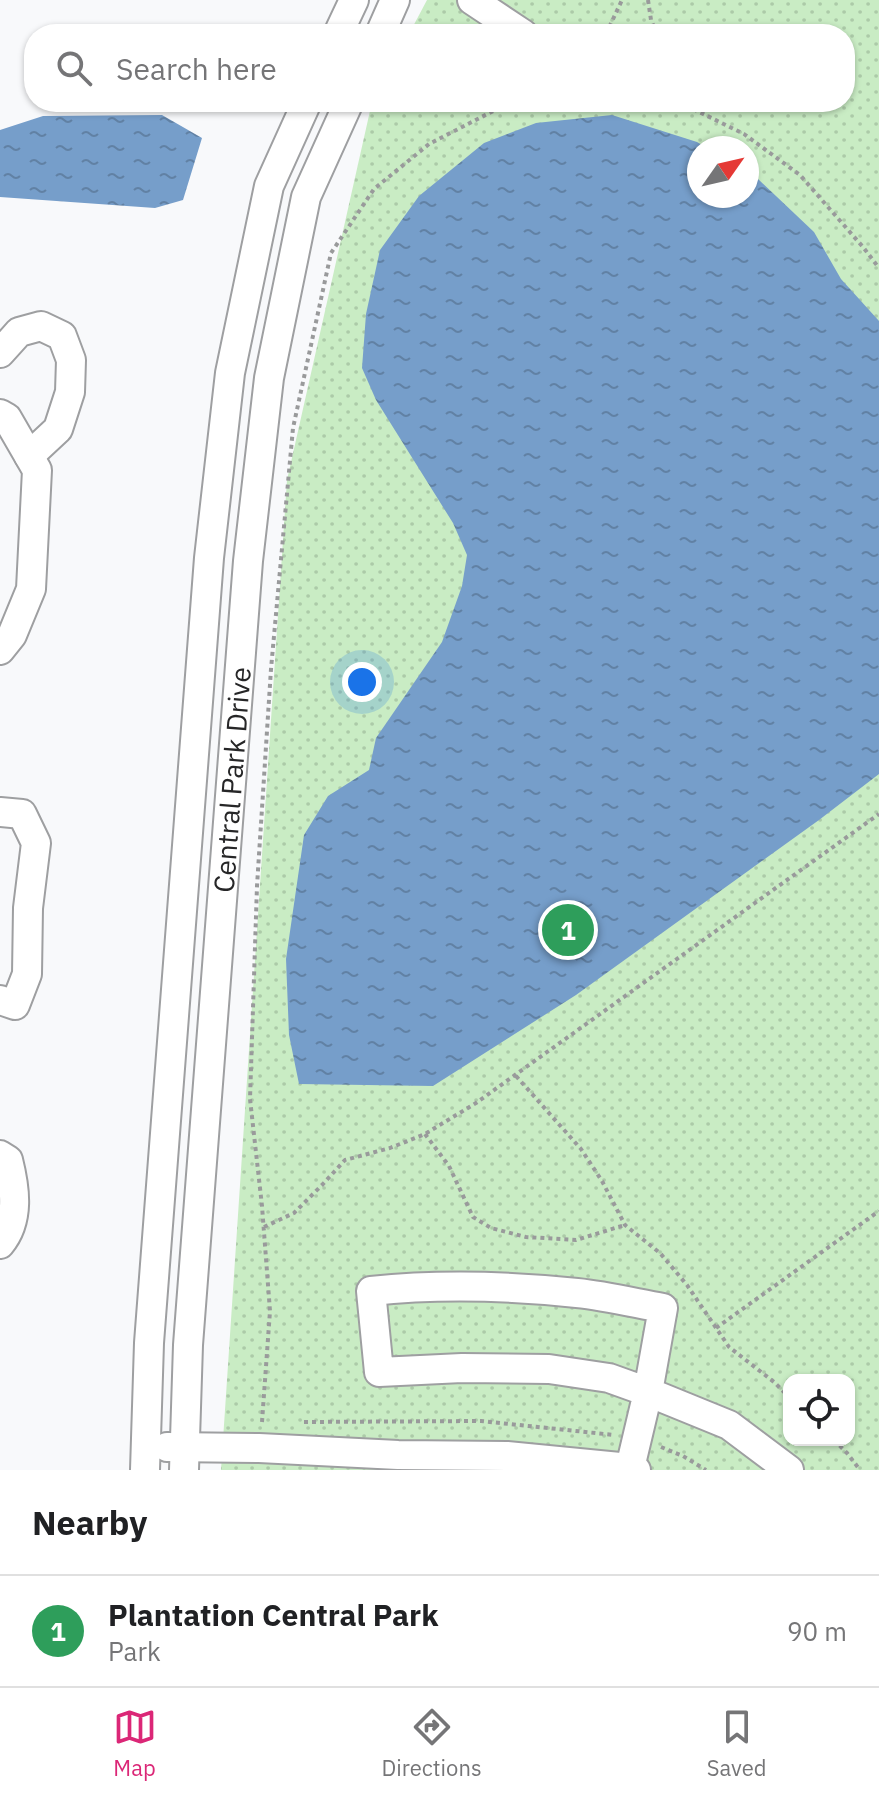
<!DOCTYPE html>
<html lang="en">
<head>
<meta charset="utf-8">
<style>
	:root { --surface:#fff; --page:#f2f2f2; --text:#202124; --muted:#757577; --line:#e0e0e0; --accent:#db2777 }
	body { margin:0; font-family:"IBM Plex Sans",sans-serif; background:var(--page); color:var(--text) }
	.controls { position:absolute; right:24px; bottom:24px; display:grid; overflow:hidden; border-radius:16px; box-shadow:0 2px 6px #0004 }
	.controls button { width:72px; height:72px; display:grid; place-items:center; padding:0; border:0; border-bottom:2px solid var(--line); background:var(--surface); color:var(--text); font:40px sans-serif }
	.compass { position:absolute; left:687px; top:136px; width:72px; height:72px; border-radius:50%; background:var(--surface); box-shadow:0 2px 6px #0004; rotate:56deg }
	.you { position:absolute; left:362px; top:682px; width:28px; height:28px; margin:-20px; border:6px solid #fff; border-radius:50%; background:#1a73e8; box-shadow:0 0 0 12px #1a73e833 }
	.badge { display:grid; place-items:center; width:52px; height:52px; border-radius:50%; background:var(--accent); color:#fff; font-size:26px; font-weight:700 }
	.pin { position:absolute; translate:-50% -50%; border:4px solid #fff; box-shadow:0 2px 8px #0006 }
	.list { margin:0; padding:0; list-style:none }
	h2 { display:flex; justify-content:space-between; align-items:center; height:104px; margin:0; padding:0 32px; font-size:34px }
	h2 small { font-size:26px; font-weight:400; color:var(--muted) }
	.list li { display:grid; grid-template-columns:52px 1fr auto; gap:24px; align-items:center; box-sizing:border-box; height:112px; padding:0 32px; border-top:2px solid var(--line) }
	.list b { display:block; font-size:30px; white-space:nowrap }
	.list p { margin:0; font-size:26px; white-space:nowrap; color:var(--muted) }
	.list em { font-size:26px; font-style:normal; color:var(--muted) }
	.icon { flex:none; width:44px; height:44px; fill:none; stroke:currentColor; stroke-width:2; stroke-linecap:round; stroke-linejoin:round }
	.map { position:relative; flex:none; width:879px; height:1470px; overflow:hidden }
	.search { position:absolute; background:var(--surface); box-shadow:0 2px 6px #0004; left:24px; right:24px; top:24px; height:88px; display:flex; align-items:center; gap:20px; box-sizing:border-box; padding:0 28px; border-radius:32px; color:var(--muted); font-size:30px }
	.sheet { height:216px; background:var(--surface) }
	nav { display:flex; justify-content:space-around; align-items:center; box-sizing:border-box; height:112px; border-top:2px solid var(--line); background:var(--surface); font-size:22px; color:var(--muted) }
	nav a { display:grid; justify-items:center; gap:4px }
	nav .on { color:var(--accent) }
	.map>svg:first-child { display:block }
	.park { fill:url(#park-dots); fill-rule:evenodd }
	.water { fill:url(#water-ripples) }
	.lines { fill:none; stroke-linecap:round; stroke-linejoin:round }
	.minor-casing { stroke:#9e9fa1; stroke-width:32 }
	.path { stroke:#999a9b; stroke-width:4; stroke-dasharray:4 4; stroke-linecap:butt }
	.minor { stroke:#fff; stroke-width:28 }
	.labels { text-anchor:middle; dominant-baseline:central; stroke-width:6; stroke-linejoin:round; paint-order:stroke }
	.street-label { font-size:28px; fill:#262627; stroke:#f8f9fb }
</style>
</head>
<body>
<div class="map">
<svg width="879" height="1470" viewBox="0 0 879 1470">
	<defs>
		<pattern id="park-dots" width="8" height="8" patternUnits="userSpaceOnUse" patternTransform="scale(2)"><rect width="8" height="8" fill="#c9ecc4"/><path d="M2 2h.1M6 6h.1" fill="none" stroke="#accaa8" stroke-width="1.8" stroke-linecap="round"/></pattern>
		<pattern id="water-ripples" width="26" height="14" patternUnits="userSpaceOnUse" patternTransform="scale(2)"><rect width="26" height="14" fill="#769eca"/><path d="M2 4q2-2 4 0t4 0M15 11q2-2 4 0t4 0" fill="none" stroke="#6181a4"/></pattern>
	</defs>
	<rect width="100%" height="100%" fill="#f8f9fb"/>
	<!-- park -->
	<path class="park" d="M427 0H879V1470H221L287 480 372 102H845V34H409ZM699 148H747V196H699ZM789 1380H849V1440H789Z"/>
	<!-- water -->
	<path class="water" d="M162 115 202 138 183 200 155 208 0 197V130L43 116Z
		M612 115 697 142 707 148H699V196H747V172L758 179 814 232 841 279 879 321V774L819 820 576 995 433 1086 299 1084 289 1035 286 959 304 835 328 796 369 770 376 738 442 642 462 586 467 555 453 523 376 400 362 368 366 314 380 250 419 196 484 143 536 123Z"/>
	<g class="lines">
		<defs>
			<g id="minor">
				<path d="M472 0 523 34"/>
				<path d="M338 34 354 0"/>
				<path d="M380 34 395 0"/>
				<path d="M0 353 19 332 41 326 62 336 71 360 70 392 58 429 29 456"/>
				<path d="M0 414 7 418 37 470 31 589 12 635 0 650"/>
				<path d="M0 812 22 814 36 843 28 908 27 974 15 1005 0 1000"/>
				<path d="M0 1155 8 1160C15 1188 20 1220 0 1244"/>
				<path d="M167 1447 259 1448 398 1455 507 1456 630 1468 636 1470"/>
				<path d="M630 1468 648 1392 663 1308C635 1303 606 1296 577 1293 510 1286 439 1284 371 1291L379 1372 462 1368 549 1369 609 1378 648 1392 729 1425 789 1470"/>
				<path d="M145 1470 149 1343 209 558 230 373 269 186 307 102"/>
				<path id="s1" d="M184 1470 188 1345 248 561 269 378 306 197 349 102"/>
			</g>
		</defs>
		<!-- minor casing -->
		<use href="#minor" class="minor-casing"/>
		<!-- path -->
		<path class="path" d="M648 0 651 20 657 34
			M606 34 622 0
			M679 102 744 134 800 175 863 247 879 268
			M516 1076 581 1149 602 1181 625 1225 660 1253 687 1285 729 1347 774 1382 789 1397
			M425 1134 449 1166 473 1217 491 1228 526 1237 576 1240 625 1225
			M264 1227 294 1213 323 1184 345 1160 390 1148 425 1134 476 1103 879 814
			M716 1328 879 1211
			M262 1422 270 1311 262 1206 250 1099 257 886 271 669 293 428 331 253 374 189 429 144 501 107 515 102
			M304 1422 481 1421 614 1435
			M834 1440 847 1453 860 1470
			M661 1447 683 1456 706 1470"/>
		<!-- minor -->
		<use href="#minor" class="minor"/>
	</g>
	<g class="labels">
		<!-- street labels -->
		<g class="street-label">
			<text stroke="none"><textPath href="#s1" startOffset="692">Central Park Drive</textPath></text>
		</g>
	</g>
</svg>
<div class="controls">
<button><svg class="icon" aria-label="locate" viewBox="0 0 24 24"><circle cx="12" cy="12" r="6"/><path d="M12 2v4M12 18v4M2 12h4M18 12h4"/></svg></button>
</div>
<svg class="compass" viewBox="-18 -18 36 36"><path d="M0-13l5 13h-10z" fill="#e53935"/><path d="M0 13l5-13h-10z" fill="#757577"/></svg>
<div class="you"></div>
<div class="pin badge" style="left:568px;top:930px;background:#2e9e5b">1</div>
<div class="search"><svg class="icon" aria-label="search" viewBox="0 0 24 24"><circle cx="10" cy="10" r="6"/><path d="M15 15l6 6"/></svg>Search here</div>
</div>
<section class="sheet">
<h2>Nearby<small></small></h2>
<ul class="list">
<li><span class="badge" style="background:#2e9e5b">1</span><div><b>Plantation Central Park</b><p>Park</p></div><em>90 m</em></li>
</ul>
</section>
<nav>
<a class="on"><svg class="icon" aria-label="map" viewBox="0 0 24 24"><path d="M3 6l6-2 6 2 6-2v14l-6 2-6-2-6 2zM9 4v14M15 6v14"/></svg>Map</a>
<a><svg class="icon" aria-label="directions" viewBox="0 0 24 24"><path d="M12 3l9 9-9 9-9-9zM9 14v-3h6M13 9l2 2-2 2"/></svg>Directions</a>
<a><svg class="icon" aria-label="saved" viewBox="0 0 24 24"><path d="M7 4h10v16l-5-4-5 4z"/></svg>Saved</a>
</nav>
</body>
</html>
